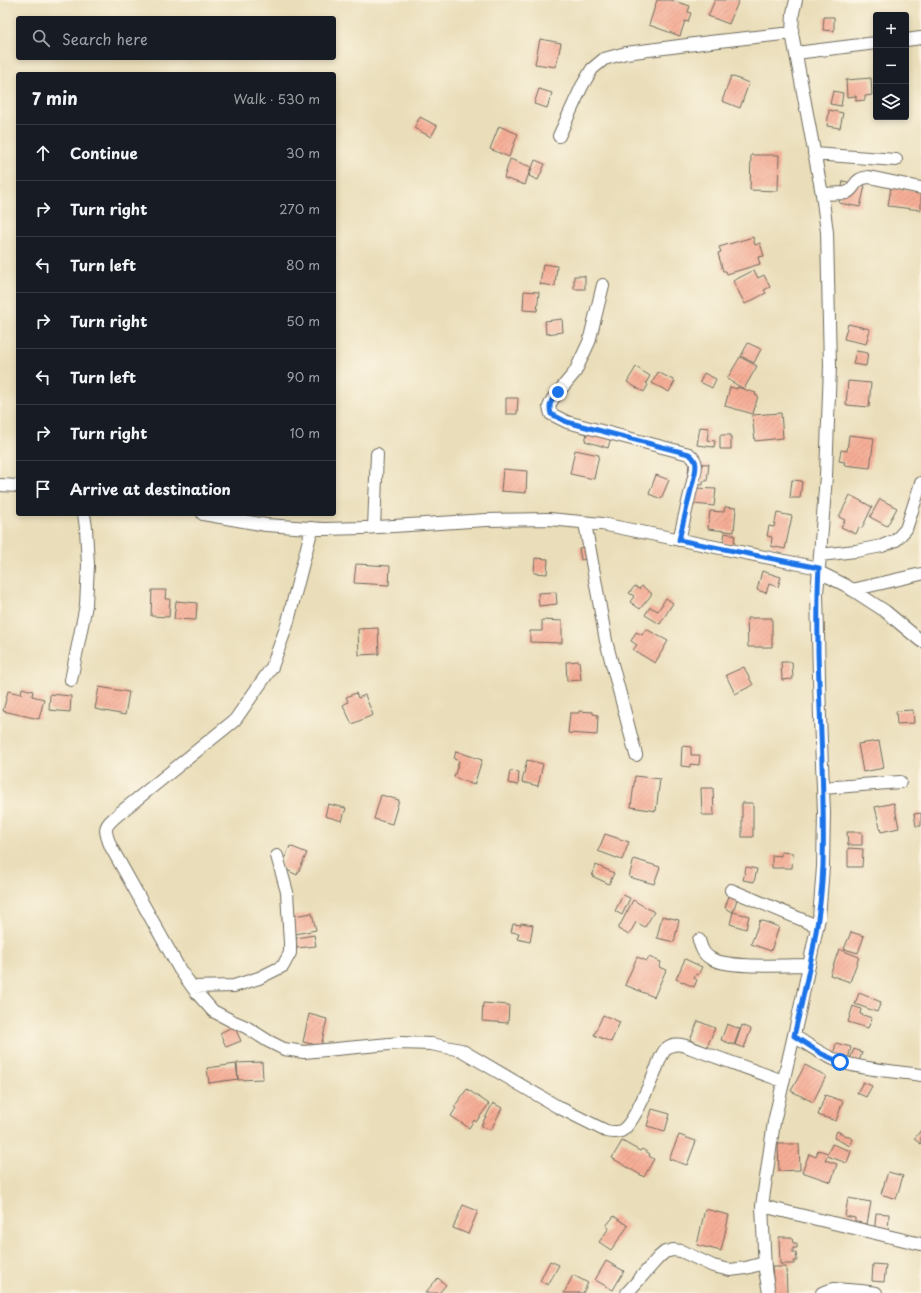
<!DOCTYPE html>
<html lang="en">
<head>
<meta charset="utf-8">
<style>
	:root { --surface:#171b24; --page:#20242c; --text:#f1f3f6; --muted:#9ea1a6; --line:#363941 }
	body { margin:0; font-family:"Playpen Sans",sans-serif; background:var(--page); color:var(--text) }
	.controls { position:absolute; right:12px; top:12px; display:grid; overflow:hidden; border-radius:4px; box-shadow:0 2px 6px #0003 }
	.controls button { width:36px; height:36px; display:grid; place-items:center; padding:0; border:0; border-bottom:1px solid var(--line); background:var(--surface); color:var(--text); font:20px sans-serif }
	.stop { position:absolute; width:12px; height:12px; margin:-9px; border:3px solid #1a73e8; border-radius:50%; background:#fff }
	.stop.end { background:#1a73e8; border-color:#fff; box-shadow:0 1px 4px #0008 }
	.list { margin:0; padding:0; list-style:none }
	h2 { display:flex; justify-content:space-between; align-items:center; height:52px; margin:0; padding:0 16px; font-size:17px }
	h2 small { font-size:13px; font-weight:400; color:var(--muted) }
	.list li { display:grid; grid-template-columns:26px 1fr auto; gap:12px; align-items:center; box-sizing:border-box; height:56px; padding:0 16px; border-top:1px solid var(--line) }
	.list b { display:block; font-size:15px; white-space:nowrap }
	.list em { font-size:13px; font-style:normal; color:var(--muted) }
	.icon { flex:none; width:22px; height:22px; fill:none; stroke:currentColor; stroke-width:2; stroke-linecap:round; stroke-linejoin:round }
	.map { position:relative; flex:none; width:921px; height:1293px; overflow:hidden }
	.search { position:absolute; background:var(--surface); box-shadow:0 2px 6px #0003; left:16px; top:16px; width:320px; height:44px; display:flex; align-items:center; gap:10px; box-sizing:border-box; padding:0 14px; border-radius:4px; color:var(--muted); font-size:15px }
	.panel { position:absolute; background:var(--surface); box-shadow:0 2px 6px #0003; left:16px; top:72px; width:320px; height:444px; border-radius:4px }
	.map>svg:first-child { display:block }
	.building { fill:url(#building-hatch) }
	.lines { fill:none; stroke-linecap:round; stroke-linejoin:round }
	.minor-casing { stroke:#6e6a5d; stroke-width:14 }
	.minor { stroke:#fff; stroke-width:12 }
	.route { stroke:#1a73e8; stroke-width:5 }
</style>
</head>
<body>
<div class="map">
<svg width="921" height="1293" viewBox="0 0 921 1293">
	<defs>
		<pattern id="building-hatch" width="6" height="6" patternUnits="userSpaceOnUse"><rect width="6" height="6" fill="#f6ad96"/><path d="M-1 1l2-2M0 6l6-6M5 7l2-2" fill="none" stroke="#d39581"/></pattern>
	</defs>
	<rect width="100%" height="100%" fill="#fcf5e5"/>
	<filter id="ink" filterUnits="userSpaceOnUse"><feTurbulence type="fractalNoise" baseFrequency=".025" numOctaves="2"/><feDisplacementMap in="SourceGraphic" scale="8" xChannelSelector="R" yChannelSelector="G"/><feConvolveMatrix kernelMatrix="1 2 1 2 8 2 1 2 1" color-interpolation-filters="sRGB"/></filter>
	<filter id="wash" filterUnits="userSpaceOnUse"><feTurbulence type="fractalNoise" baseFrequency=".012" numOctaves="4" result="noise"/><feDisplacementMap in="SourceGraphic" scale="16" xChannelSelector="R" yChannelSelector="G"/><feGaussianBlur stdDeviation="0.9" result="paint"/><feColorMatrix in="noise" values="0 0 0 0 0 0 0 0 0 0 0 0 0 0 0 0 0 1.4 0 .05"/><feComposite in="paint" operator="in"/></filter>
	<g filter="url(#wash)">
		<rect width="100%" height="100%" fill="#eadeba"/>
		<g id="blocks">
			<!-- building -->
			<path class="building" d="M657 0H671L690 6 688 12 691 13 688 22 685 21 680 36 649 25Z
				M715 0H739L729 24 708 16Z
				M824 17H834V31L823 30Z
				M540 39 561 43 556 67 535 64Z
				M731 76 749 83 740 108 722 101Z
				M871 78 872 95 865 96V100L856 101V96L847 97 846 80Z
				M539 89 552 93 547 108 534 104Z
				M833 91 843 93 841 106 830 104Z
				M829 110 843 113 840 128 827 126Z
				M420 117 437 126 431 137 414 128Z
				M499 126 518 134 509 157 490 149Z
				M751 155H779L778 191 750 190Z
				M510 159 531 167 525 185 504 178Z
				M535 160 545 164 538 180 529 176Z
				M843 181 865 186 860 207 839 203Z
				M891 187 921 191V210L888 206Z
				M753 237 755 245 760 243 764 256 758 257 760 264 727 274 726 271H723L718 253 721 252 719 247Z
				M543 264 557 266 555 286 540 284Z
				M754 270 758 278 764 275 770 287 764 290 766 293 745 304 733 281Z
				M574 276H585V289H574Z
				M524 291 539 292 537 311 523 310Z
				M562 319 563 332 546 334 545 321Z
				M848 324 870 329 866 344 844 339Z
				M748 343 761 349 754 363 741 356Z
				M856 351 868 353 866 366 853 364Z
				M740 357 757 366 744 389 727 379Z
				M636 367 650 376 646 383 648 385 644 392 627 382Z
				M658 372 675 381 669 392 652 383Z
				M704 373 716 379 712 388 700 382Z
				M848 381 871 383 869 407 846 405Z
				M730 387 737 389V387L756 393 755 395 758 396 753 414 725 406Z
				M506 398H518L517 414H506Z
				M781 413 783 438 755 441 752 415Z
				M700 427 709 428 707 440 715 441 714 447 697 445Z
				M588 430 611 437 608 448 585 441Z
				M720 435H731V449H720Z
				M849 435 874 438 870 468 844 465 845 462 839 461 841 450 847 451Z
				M575 450 599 455 594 479 570 474Z
				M689 463 709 464 707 481H703V485L687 484Z
				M503 469 527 471 526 493 501 491Z
				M656 475 669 480 661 499 649 494Z
				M792 480 802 481 800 498H790Z
				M695 488 716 489 714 506 694 504Z
				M850 495 872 507 862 528 859 527 856 534 841 527 845 520 839 517Z
				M880 499 897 508 887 526 870 517Z
				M725 507 736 508 734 532 708 529 710 511 724 512Z
				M777 513 792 516 785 549 771 546 772 537 767 536 769 526 774 527Z
				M725 533 735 535 734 544 723 543Z
				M595 545 597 557 581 560 579 548Z
				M535 558 548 559 547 574 534 573Z
				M356 564 390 566 389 585 354 583Z
				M762 571 781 577 778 587 769 584 766 593 757 590Z
				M635 586 639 589 642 586 652 594 640 609 630 602 634 596 629 593Z
				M152 590H166L165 599H170L169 617 151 616Z
				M556 592 557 604 539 606 538 593Z
				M666 598 673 603 660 624 645 615 650 607 658 611Z
				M176 601 197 603 196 620 174 619Z
				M747 618H772V647H748Z
				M542 620 562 621V643L530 642V631H542Z
				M378 628 379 654 359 655 358 629Z
				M646 629 668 641 655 663 633 650 637 645 631 641 636 632 642 635Z
				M579 661 581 680 567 681 566 662Z
				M781 662H792L793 679 782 680Z
				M744 667 753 685 735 694 726 675Z
				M99 687 129 692 125 715 95 709Z
				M22 688 33 691 32 696 44 699 39 719 3 711 8 691 21 694Z
				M356 693 358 698 365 695 373 715 352 724 343 705 348 702 346 697Z
				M50 694 71 696 70 712 49 710Z
				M913 710 914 723 897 724 896 711Z
				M579 711 593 712V714L598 715 597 735 568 733 570 713H579Z
				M879 741 884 768 863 772 858 744Z
				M682 746 691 747V755H700L699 765 690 764V767L681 766Z
				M456 751 482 760 474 785 454 777 459 761 454 759Z
				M527 760 543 764 538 786 522 782Z
				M510 771 519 772 518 785 508 783Z
				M635 776 660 779 656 811 631 807Z
				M701 788H713L714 815H702Z
				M381 795 399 800 392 824 374 819Z
				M742 803H753V837H742Z
				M894 803 899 828 881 832 875 807Z
				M328 804 346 808 342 821 325 816Z
				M921 813V826H916L914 814Z
				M847 832H862V845H848Z
				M605 834 629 842 622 860 598 851Z
				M290 846 307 853 297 875 281 867Z
				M848 848 863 849 862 867H848Z
				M781 852 793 853 792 868H772V855L781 856Z
				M634 859 660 867 654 884 629 877Z
				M596 865 614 873 609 884 592 876Z
				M746 867 757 869 754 882 743 880Z
				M730 893 738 896 733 912 725 908Z
				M623 895 630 898 622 915 615 911Z
				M633 900 654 912 645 927 636 922 629 935 618 929Z
				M733 912 749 916 746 929 730 924Z
				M312 913 316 930 285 936 282 918Z
				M662 916 679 920 674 942 657 938Z
				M760 920 779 927 771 951 751 944Z
				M521 923 533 925 530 942 517 939 519 933 511 932 513 924 521 925Z
				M851 932 864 936 858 953 844 949Z
				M314 935 316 946 297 948 296 938Z
				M839 949 859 957 850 982 830 975Z
				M637 957 647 961 649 957 661 962 659 967 666 970 654 997 625 985Z
				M685 959 702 967 698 975 696 974 694 978 697 980 694 987 676 979Z
				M859 993 881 1002 877 1012 855 1004Z
				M483 1003 509 1005 508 1023 482 1021Z
				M853 1006 861 1009 860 1014 872 1018 868 1028 848 1022Z
				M309 1014 327 1019 321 1046 303 1042Z
				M603 1015 620 1022 611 1042 594 1035Z
				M698 1021 715 1028 707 1047 690 1040Z
				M727 1024 740 1029 734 1045 721 1040Z
				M742 1025 751 1029 744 1048 735 1045Z
				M234 1026 241 1041 226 1047 220 1033Z
				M836 1043 851 1047 848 1060 833 1056Z
				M854 1049 862 1052 859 1062 850 1059Z
				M262 1062 263 1079 238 1080 237 1063Z
				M236 1064 238 1079 209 1083 207 1068Z
				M805 1065 826 1076 813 1102 791 1091Z
				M863 1082 872 1086 866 1097 857 1093Z
				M467 1089 489 1104 476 1122 474 1120 469 1128 451 1116 456 1108 454 1107Z
				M825 1095 843 1101 836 1121 818 1115Z
				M493 1103 502 1108 491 1130 481 1126Z
				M652 1109 670 1114 665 1131 647 1126Z
				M921 1130V1144L914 1139Z
				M837 1131 853 1139 850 1146 834 1138Z
				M679 1135 696 1141 687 1165 669 1159Z
				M622 1141 640 1151 642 1149 650 1154 649 1156 654 1159 644 1177 612 1158Z
				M778 1144H799L800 1170 779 1171Z
				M832 1144 851 1151 847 1163 827 1156 825 1160 837 1164 831 1182 802 1172 809 1154 816 1157 818 1150 828 1153Z
				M888 1172 903 1176 896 1199 881 1194Z
				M848 1198 871 1202 867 1224 855 1222V1218L845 1216Z
				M463 1205 478 1211 468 1234 453 1228Z
				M705 1209 729 1215 721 1251 697 1245Z
				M876 1213 889 1214 888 1236 874 1235Z
				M614 1216 628 1226 611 1250 599 1242 609 1228 606 1226Z
				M779 1237H792L793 1243H797V1248H793V1253H796L797 1261H794V1264H780Z
				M550 1261 559 1265 548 1285 540 1281Z
				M606 1261 624 1271 613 1290 595 1280Z
				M873 1264 886 1265 884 1282 872 1281Z
				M772 1267H786L787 1293H774Z
				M573 1275 588 1283 583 1293H564Z
				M438 1278 446 1285 439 1293H425Z"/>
		</g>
	</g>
	<g filter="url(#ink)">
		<use href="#blocks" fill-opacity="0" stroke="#6e6a5d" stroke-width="1"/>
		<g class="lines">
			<defs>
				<path id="minor" d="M906 40 921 38
					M796 53 876 43
					M559 136 582 86 592 69 604 59 626 53 710 42 792 33
					M814 154 896 160
					M822 194 846 193C857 188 852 179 869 177L921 188
					M603 285 589 342 575 372 552 400 549 407 551 414 567 422 689 454C696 460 697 464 695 473L679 540
					M0 485 18 486
					M203 514 266 525 324 529 363 528 486 520 549 519 602 524 819 568
					M585 523 606 641 636 755
					M374 527 377 454
					M312 528 287 625 272 667 235 720 121 812C105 826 102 826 111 847L180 970 196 992 213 1011 232 1021 246 1027 268 1041 284 1049 304 1052 400 1043 431 1044 461 1050 558 1107 606 1131C611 1132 616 1133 621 1131 634 1125 651 1080 657 1067 659 1061 662 1052 667 1048 674 1042 684 1045 691 1048L783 1081
					M820 555 856 551 882 546 896 540 906 529 921 483
					M819 572 845 585 885 611 921 641
					M852 590 921 574
					M71 680 86 605 88 565 86 528 84 514
					M823 788 900 782
					M731 890 817 926
					M699 940C701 947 703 954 710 958 727 969 787 965 809 965
					M193 987 234 986 259 978 283 966 290 953V943L287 892 277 856
					M794 1036C809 1045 823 1056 841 1062 866 1070 895 1071 921 1075
					M762 1206 921 1244
					M627 1293 659 1257 665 1252 673 1250 681 1251 713 1266 730 1270 746 1268 764 1263
					M769 1293 765 1270 762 1206 774 1122 799 1013 819 918 823 867 824 812 820 717 817 594 826 476 830 366 827 232 822 194 792 33 793 13 796 0
					M822 1293 834 1289 861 1291 876 1293"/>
			</defs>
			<!-- minor casing -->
			<use href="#minor" class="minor-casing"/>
			<!-- minor -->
			<use href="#minor" class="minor"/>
		</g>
	</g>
	<g class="lines" filter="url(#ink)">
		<!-- route -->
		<path class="route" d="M558 392C552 400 548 403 551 414L567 422 689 454C696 459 697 464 695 473L679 540 819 568C817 597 818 625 818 653 820 724 825 795 823 865 821 923 807 980 794 1036L822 1054 840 1062"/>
	</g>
</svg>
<div class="controls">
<button>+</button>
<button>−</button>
<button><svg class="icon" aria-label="layers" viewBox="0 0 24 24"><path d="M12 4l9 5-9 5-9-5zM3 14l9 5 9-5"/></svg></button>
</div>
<div class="stop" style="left:840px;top:1062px"></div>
<div class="stop end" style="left:558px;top:392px"></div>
<div class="search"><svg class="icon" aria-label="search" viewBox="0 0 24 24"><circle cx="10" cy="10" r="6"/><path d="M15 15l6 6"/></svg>Search here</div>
<section class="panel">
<h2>7 min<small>Walk · 530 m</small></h2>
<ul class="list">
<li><svg class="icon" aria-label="ahead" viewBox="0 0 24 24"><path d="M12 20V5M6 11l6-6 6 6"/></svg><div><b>Continue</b></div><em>30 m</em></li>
<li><svg class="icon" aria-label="right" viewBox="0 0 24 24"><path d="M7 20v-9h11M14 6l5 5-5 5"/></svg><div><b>Turn right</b></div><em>270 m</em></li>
<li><svg class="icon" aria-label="left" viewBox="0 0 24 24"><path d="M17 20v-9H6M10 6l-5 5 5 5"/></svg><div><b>Turn left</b></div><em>80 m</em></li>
<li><svg class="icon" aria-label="right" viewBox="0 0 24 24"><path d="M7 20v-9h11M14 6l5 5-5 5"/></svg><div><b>Turn right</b></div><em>50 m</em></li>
<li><svg class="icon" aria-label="left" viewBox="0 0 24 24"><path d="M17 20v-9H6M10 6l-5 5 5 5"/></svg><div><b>Turn left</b></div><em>90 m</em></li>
<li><svg class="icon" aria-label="right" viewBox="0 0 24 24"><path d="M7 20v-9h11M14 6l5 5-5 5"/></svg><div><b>Turn right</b></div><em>10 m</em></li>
<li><svg class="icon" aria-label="arrive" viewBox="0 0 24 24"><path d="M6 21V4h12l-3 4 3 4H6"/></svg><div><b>Arrive at destination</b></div></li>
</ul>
</section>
</div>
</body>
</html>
